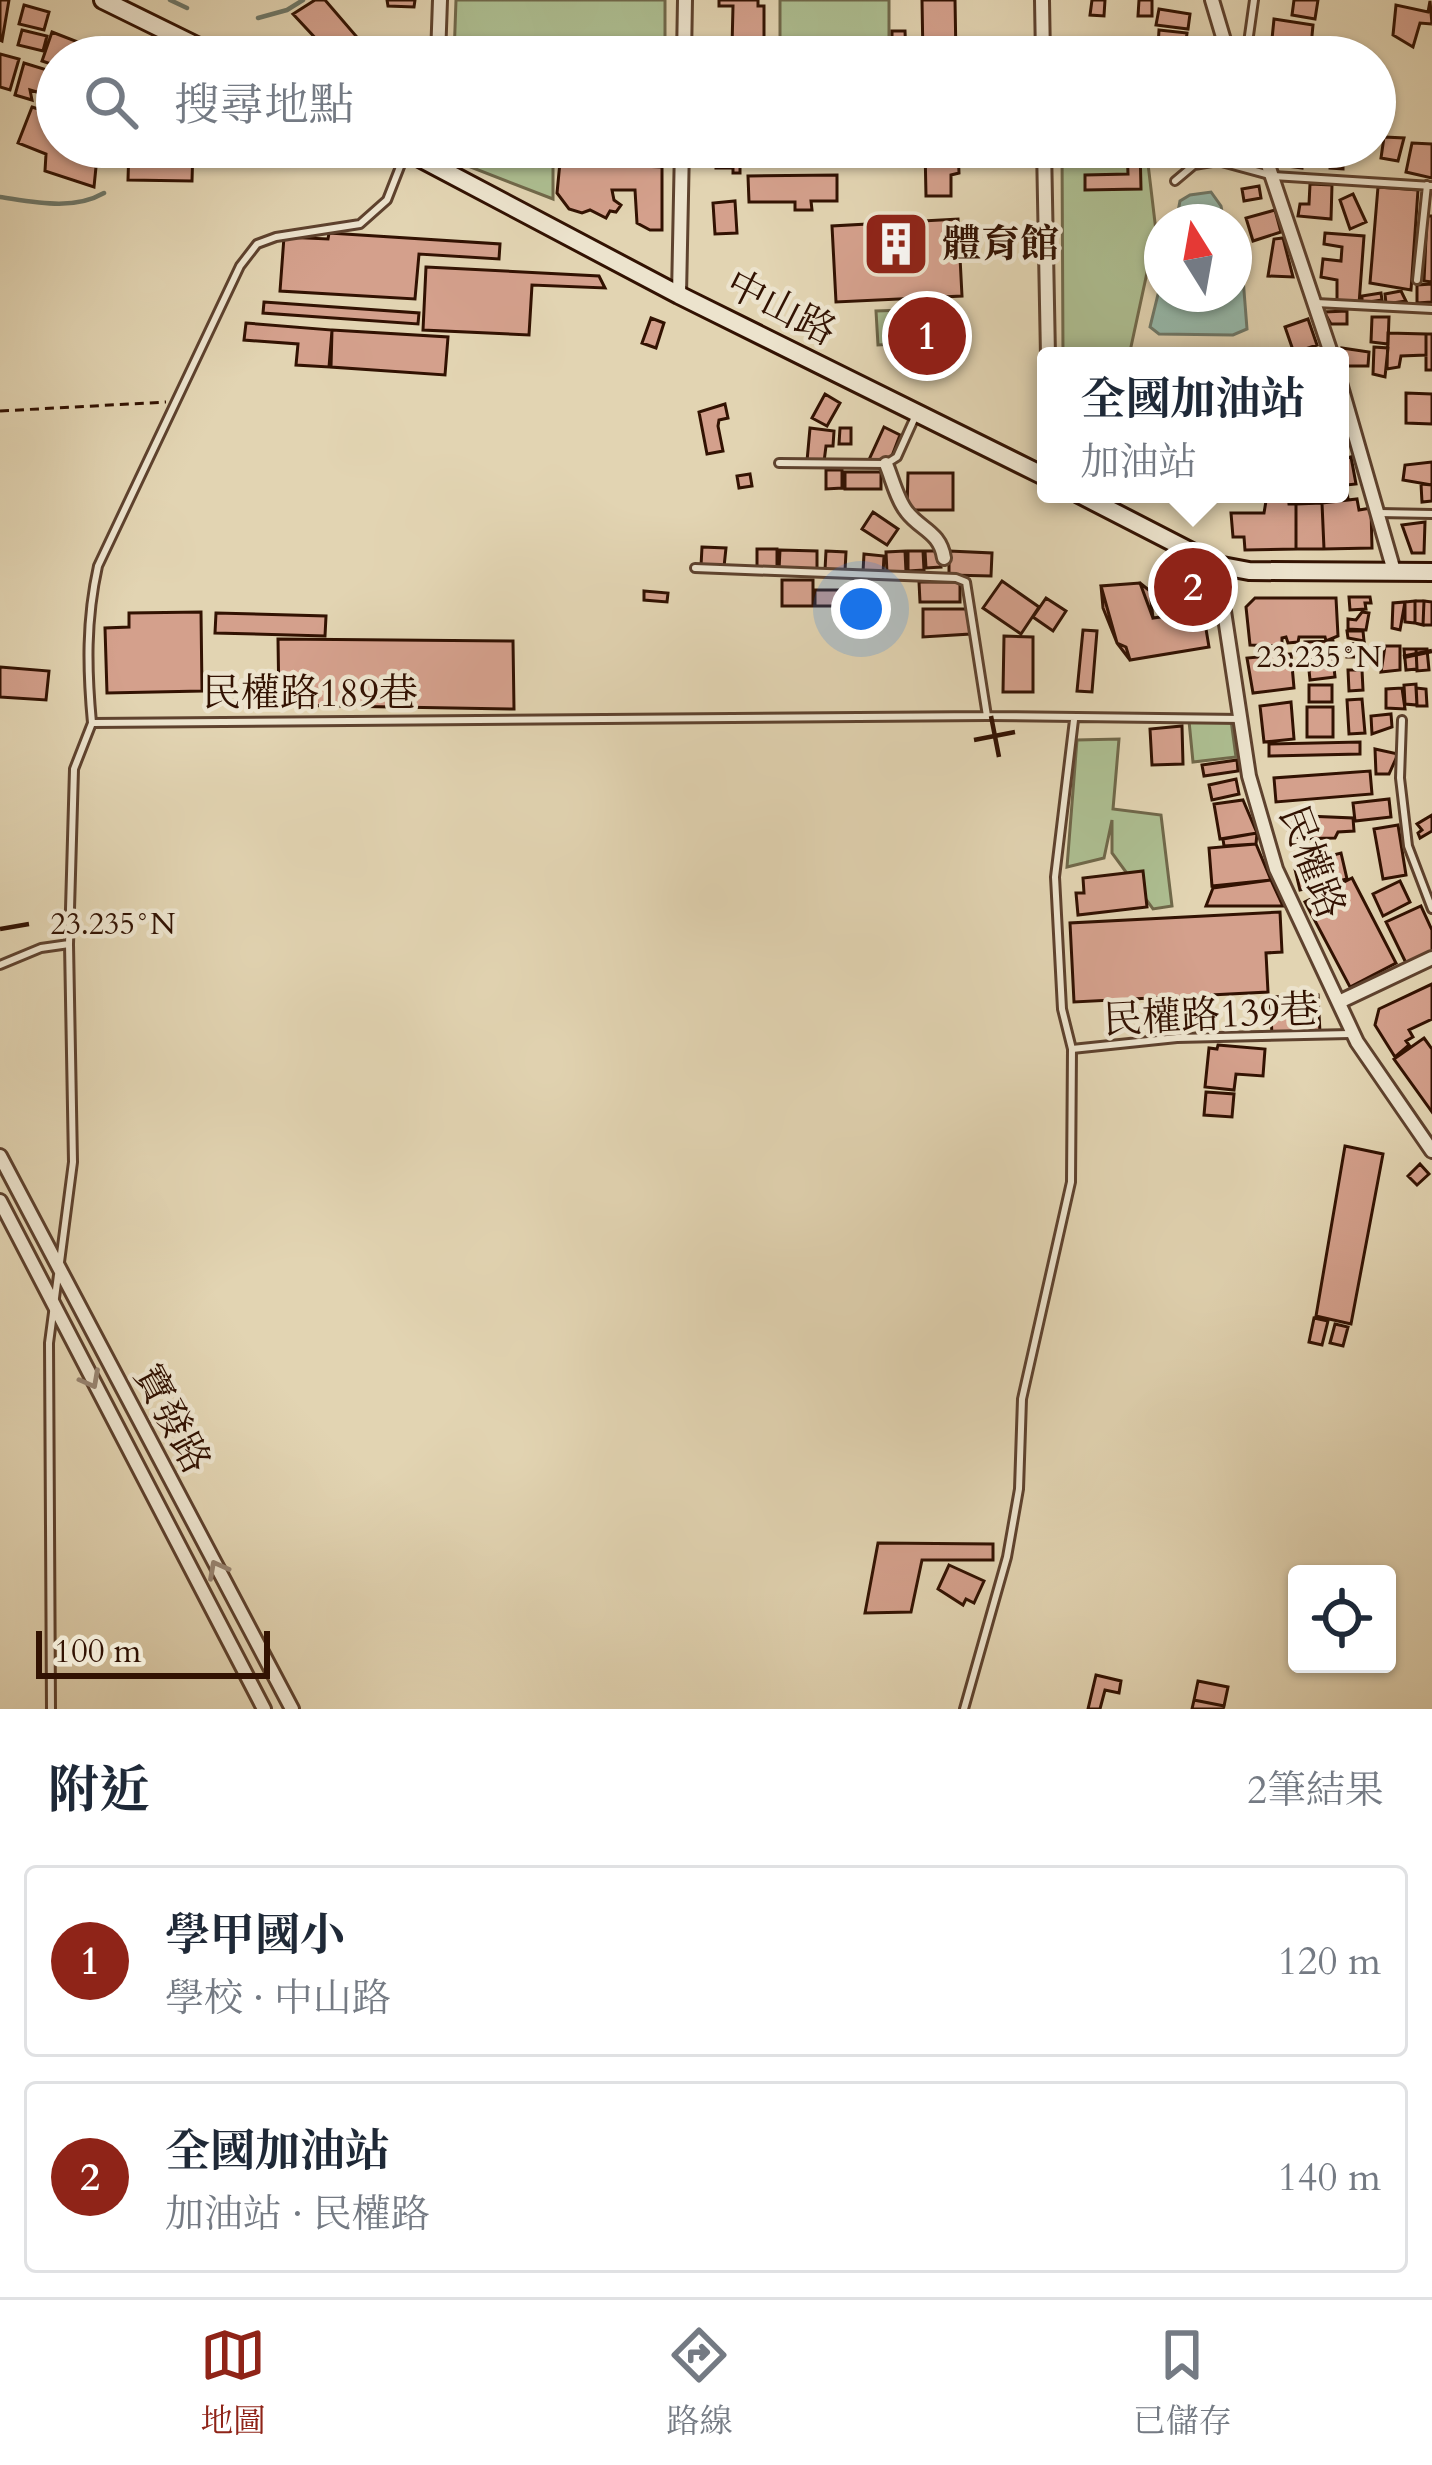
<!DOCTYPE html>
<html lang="zh-TW">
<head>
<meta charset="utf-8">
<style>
	:root { --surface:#fff; --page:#f2f2f3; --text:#1f2937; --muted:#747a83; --line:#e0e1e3; --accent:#8f2418 }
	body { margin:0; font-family:Cardo,"Noto Serif TC",serif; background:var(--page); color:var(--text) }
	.controls { position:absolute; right:36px; bottom:36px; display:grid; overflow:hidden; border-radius:12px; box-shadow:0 3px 9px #0004 }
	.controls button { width:108px; height:108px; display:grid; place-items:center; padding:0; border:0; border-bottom:3px solid var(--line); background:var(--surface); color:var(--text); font:60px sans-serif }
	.compass { position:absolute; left:1144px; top:204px; width:108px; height:108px; border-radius:50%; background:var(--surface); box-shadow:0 3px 9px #0004; rotate:349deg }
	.scale { position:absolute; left:36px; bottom:30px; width:234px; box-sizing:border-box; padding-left:12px; border:6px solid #321202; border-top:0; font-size:33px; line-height:42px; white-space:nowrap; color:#321202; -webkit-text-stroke:9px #ece3cd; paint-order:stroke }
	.you { position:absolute; left:861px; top:609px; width:42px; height:42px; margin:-30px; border:9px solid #fff; border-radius:50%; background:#1a73e8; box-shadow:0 0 0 18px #1a73e833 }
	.badge { display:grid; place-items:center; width:78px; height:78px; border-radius:50%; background:var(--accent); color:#fff; font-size:39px; font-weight:700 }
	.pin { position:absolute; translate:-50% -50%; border:6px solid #fff; box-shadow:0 3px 12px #0006 }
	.popup { position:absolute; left:1037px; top:347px; width:312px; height:156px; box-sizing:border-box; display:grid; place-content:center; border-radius:12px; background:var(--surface); filter:drop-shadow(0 3px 9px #0005); font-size:39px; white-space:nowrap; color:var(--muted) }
	.popup b { font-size:45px; color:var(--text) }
	.popup::after { content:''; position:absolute; left:50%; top:100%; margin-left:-24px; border:24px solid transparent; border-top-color:var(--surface) }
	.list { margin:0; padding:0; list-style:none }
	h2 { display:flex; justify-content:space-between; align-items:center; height:156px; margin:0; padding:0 48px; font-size:51px }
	h2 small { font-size:39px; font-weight:400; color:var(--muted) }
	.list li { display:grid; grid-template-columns:78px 1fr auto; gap:36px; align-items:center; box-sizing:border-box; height:192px; margin:0 24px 24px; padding:0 24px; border:3px solid var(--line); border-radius:12px }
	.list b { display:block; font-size:45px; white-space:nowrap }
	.list p { margin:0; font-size:39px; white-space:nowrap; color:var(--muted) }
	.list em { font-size:39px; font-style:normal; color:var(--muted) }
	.icon { flex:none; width:66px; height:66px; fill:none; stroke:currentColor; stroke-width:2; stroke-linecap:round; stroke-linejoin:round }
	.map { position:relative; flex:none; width:1432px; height:1709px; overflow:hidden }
	.search { position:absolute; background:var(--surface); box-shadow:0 3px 9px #0004; left:36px; right:36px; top:36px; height:132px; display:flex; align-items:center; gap:30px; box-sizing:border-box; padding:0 42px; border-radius:66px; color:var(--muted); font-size:45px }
	.sheet { height:588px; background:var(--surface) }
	nav { display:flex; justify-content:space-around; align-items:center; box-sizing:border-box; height:168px; border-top:3px solid var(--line); background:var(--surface); font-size:33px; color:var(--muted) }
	nav a { display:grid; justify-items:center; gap:6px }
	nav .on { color:var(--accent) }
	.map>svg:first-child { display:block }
	.green { fill:#adbe91; stroke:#70684a; stroke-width:3 }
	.water { fill:#95b8aa; stroke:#6d7667; stroke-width:3 }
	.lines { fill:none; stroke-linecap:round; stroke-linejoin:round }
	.stream { stroke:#6d7667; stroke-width:4.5 }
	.building { fill:#d4a08c; stroke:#321202; stroke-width:3 }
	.service-casing { stroke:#5e422e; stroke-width:12 }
	.minor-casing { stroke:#5e422e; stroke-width:18 }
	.secondary-casing { stroke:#321202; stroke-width:22 }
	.path { stroke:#321202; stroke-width:3; stroke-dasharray:9 6; stroke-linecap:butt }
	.service { stroke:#ece3cd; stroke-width:6 }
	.minor { stroke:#ece3cd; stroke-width:12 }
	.secondary { stroke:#ece3cd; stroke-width:16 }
	.oneway { stroke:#988572 }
	.ticks { fill:none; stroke:#321202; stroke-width:4.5 }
	.labels { text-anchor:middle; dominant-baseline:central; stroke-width:9; stroke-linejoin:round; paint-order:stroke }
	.poi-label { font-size:39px; font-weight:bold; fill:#321202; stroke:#ece3cd; text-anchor:start }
	.street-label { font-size:39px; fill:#321202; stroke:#ece3cd }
	.ticks-label { font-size:30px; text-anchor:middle; fill:#321202; stroke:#ece3cd; stroke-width:9; stroke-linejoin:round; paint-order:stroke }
</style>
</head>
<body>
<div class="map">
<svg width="1432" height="1709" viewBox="0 0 1432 1709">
	<rect width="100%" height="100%" fill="#e2d4b2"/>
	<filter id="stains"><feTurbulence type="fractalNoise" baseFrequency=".00167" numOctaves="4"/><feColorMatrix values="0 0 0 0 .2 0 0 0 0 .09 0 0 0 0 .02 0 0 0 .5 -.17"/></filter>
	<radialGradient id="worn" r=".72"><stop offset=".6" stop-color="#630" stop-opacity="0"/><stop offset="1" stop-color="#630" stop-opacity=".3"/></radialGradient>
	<!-- green -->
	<path class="green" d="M456 0H665V57L552 51 551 57H454Z
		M780 0H889V57H780Z
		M451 147H553V199L450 159Z
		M1062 147H1146L1156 231 1129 356H1063Z
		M935 309 937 342 878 345 876 311Z
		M1231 720 1236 757 1193 762 1189 721Z
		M1119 739 1113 809 1161 815 1172 906 1153 909 1112 853V820L1104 858 1067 867 1077 740Z"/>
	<!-- water -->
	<path class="water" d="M1211 192 1221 206 1224 222H1176L1180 201 1190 195Z
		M1234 247 1243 278 1247 329 1233 335 1159 334 1150 327 1162 278V294H1234Z"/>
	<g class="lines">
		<!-- stream -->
		<path class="stream" d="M170 0 187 8
			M258 18 287 10 303 0
			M0 197C34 202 73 211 104 193"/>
	</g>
	<!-- building -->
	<path class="building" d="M0 0H9L2 41 0 40Z
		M315 0H325L356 36 350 44 355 52 350 57H333L293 14Z
		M387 0H415L414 7 388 6Z
		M719 0H758V6H764V47H758V57H739V50L732 47 733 6H719Z
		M922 0H955L956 57H923Z
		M1092 0H1105L1104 16 1090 15Z
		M1139 0H1152V16H1138Z
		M1294 0H1318L1315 19 1292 15Z
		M1430 1 1432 24 1420 23 1413 47 1393 35 1396 5 1428 12Z
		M24 5 49 12 44 30 19 24Z
		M1159 9 1190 14 1188 29 1156 25Z
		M1274 19 1313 25 1310 57H1294L1295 44 1272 39Z
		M22 30 47 36 43 51 18 45Z
		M1159 30 1187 33 1185 50 1158 47Z
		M892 31H905L906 55H892Z
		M52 32 78 42 80 57H57V66L42 61Z
		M0 54 19 59 10 90 0 87Z
		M24 63 57 73V98L30 90 32 100 15 95Z
		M32 107 57 115V147H98L94 187 45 171 46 154 18 143Z
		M1384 137 1404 138 1398 161 1381 158Z
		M1412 143 1432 144V178L1406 172Z
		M129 147H193L192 181 128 180Z
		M716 147H740V173H733V168H716Z
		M925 147H958L959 173 951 175V196H926Z
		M1127 147H1140L1141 189 1085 190V175L1128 174Z
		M1272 147H1303L1302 168 1279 165Z
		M1309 147H1343V169L1330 168V162H1311Z
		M560 162 662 167V230H650L637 223 635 190H612L614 200 621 205 616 212 610 211 606 218 590 210 582 213 569 209 557 193Z
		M837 175V201H811L812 210H795V202H749L748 176Z
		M1310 184 1332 185 1331 219 1298 216 1300 204H1309Z
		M1259 186 1261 198 1244 201 1242 189Z
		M1378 187 1418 190 1411 290 1370 283Z
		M1353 194 1366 222 1350 229 1340 200Z
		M735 201 737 233 715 234 713 203Z
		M1275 210 1281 232 1253 241 1246 218Z
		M1427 216H1432V282L1424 281Z
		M958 219 962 296 836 302 832 226Z
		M329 233 500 244 499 259 419 254 415 299 280 291 284 237 328 239Z
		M1325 233 1364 236 1359 304 1337 301V280L1321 277 1323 259 1341 261 1342 247 1324 244Z
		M1283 238 1293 277 1268 276 1274 239Z
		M426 267 599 276 605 288 532 285 529 335 423 330Z
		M1432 284V302L1417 303V285Z
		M1401 291 1406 301 1386 304 1385 294Z
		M1381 293 1382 300 1362 303V296Z
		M264 302 419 313 418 324 263 313Z
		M1347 311V324H1331L1324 312Z
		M1372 317H1389L1388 344 1371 342Z
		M651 318 664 323 656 348 642 343Z
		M1308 319 1317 345 1294 353 1285 327Z
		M246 323 332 330 329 367 296 365 298 344 244 340Z
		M332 330 448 337 445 375 331 367Z
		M1388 333 1426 334V355L1401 356 1399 367 1387 369Z
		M1426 334H1432V370H1426Z
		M1374 347 1388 348 1385 377 1373 374Z
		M1342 348 1369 352 1368 366H1344Z
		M1406 393 1432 394V424L1406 423Z
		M825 394 840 403 827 426 812 418Z
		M725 404 728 418 719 420 718 426 723 451 707 454 699 412Z
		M884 427 900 435 890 461 868 462Z
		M810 428 834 431 833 446H826L824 462 807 461Z
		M840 428H851V444H839Z
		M1351 457 1356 484 1346 485 1348 499 1324 500V494H1340V460Z
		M1432 462V485L1403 480 1405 465Z
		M826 470H842V488L826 489Z
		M845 472H881V489H845Z
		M908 473H953V510H907Z
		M750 474 752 486 739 488 737 476Z
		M1421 484 1432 485V501L1422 502Z
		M1273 494H1288L1289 504H1296V549L1245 550 1244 537H1233L1231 513H1264L1266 501H1273Z
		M1290 494H1318L1319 503 1290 504Z
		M1357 499 1359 510 1371 508 1372 548 1324 549 1322 503Z
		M1322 503 1324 549H1296V504Z
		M873 512 898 529 887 545 862 529Z
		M1425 522 1424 553H1412L1402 525Z
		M702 547 726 548 724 567 701 566Z
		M757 549H777V568H757Z
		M780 550 817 551V571L779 570Z
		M826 551 846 552 845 571 825 570Z
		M905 551 906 572 887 573 886 552Z
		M908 551H923L924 570 908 571Z
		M925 551H940L941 567 926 568Z
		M949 551 992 553 991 576 949 575Z
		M864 554 884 556 883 574 863 572Z
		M782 580H813V606H782Z
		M1002 581 1039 607 1021 634 983 608Z
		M919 582H960V602H920Z
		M1140 583 1150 591 1153 618 1203 611 1209 647 1130 660 1126 647 1117 643 1103 608 1101 586Z
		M1140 583 1153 618 1203 611 1209 647 1130 660 1117 643 1101 586Z
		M815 590H838L839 606H815Z
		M644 591 668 593 667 602 644 600Z
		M1349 597H1370L1371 603H1365L1366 609 1350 610Z
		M1046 598 1066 611 1053 631 1033 617Z
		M1255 598H1336L1338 636 1326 641 1325 637H1299L1298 642 1288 643 1286 637 1282 638V646L1250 645 1246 607Z
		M1415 601H1424L1423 625 1415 623Z
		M1415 601V623L1405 622V602Z
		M1424 601 1432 602V625H1423Z
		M1405 602 1400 630 1392 628 1393 603Z
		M923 609H970V634L923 637Z
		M201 612 202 691 107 693 105 628 129 627V613Z
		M1362 612 1369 613 1366 630 1348 629V619L1356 620Z
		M216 613 326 616 325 636 215 633Z
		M1083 630 1097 631 1092 692 1077 691Z
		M1347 631H1363L1364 641 1348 638Z
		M1004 636 1033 637V692H1003Z
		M278 639 513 641 514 709 279 705Z
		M1333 641 1334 653 1306 652 1305 642Z
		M1364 643 1362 657H1347L1348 644Z
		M1385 646H1400V670L1381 672Z
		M1404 649H1416L1417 669 1406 670Z
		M1416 649H1427L1429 670 1417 671Z
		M1291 654 1294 688 1253 693 1247 658Z
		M1333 658 1335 677 1310 680 1308 660Z
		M0 667 49 671 46 700 0 697Z
		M1348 670H1362L1363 690 1349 691Z
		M1416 684 1417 705 1405 704 1404 685Z
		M1309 685H1332V702H1309Z
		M1402 688 1405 709 1386 708V689Z
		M1416 688 1426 689 1427 706H1417Z
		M1362 699 1365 733 1349 734 1347 700Z
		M1291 702 1294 739 1264 742 1260 706Z
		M1307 707H1333V737H1307Z
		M1391 714 1392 727 1372 734 1371 716Z
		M1182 726 1183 764 1152 765 1150 729Z
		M1360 742V754L1269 756V744Z
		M1375 749 1398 754 1389 774H1376Z
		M1237 760 1238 771 1204 776 1202 765Z
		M1370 771 1372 794 1276 802 1274 778Z
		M1236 779 1239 794 1212 800 1209 785Z
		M1389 799 1391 817 1355 821 1353 803Z
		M1243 800 1257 833 1220 839 1214 804Z
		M1283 815 1353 818 1354 831 1338 832 1335 838 1291 839Z
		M1432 815V831L1420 838 1418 833 1422 830 1417 824Z
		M1398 825 1406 875 1383 879 1374 829Z
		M1257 833 1256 844 1224 846 1223 839Z
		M1256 844 1271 880 1212 886 1209 848Z
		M1341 853 1347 879 1300 890 1294 865Z
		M1143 871 1147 907 1078 915 1076 893H1084L1083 878Z
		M1352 878 1396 963 1350 987 1305 902Z
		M1271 880 1283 906H1206L1213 888Z
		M1400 881 1410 902 1383 916 1373 894Z
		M1421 906 1432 930V951L1406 963 1386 922Z
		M1280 912 1282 952 1266 953 1268 992 1074 1002 1070 923Z
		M1432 984V1019L1409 1030 1413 1037 1406 1041 1409 1045 1395 1057 1375 1025 1379 1009Z
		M1318 995 1320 1033 1272 1035 1270 997Z
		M1424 1038 1432 1049V1112L1394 1059Z
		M1218 1045 1265 1049 1263 1076 1236 1074 1234 1090 1205 1087 1209 1048 1217 1049Z
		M1206 1092 1234 1094 1232 1117 1204 1115Z
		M1345 1146 1383 1154 1351 1324 1316 1316Z
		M1420 1164 1429 1174 1417 1185 1408 1176Z
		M1314 1318 1328 1321 1322 1345 1309 1342Z
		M1335 1324 1348 1327 1343 1346 1330 1343Z
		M878 1543 993 1544V1560H922L911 1612 865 1613Z
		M949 1565 984 1581 974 1603 966 1599 963 1605 938 1589Z
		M1096 1675 1121 1681 1119 1693 1105 1690 1100 1709H1088Z
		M1198 1681 1228 1687 1224 1706 1194 1700Z
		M1194 1700 1224 1706 1223 1709H1192Z"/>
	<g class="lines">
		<defs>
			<path id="service" d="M1246 57 1254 0
				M405 154 387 200 360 224 276 237 257 244 240 266 98 566C86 620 87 669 92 723L987 716 1241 719
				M1175 181 1194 165 1218 161 1273 176 1432 186
				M1417 280 1427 185
				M1316 303 1432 309
				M779 463 886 464 897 457 915 417
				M1379 513 1432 514
				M695 568 956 578 966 582 987 716
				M1402 720 1400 778 1408 846 1432 909
				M0 965 41 948 69 944
				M1072 1049 1177 1038 1350 1034
				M60 1262 73 1162 69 944 74 769 92 723
				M51 1709 49 1343 58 1275
				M964 1709 1007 1557 1019 1489 1022 1399 1071 1182 1072 1049 1062 1009 1055 877 1074 720"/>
			<path id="minor" d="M1042 0 1043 57
				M1212 0 1229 57
				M438 57 440 0
				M684 57 685 0
				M1044 147 1048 356
				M1262 147 1332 356
				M679 295 682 147
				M1340 383 1394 571
				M886 464C892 478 897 500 907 512 921 530 940 532 944 558
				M1217 565 1249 776 1276 869 1357 1042 1432 1151
				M1339 1002 1432 958
				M0 1156 292 1709
				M0 1201 264 1709"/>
			<path id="secondary" d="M103 0 219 57
				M399 147 679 295 1046 477
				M1079 494 1217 565 1249 571 1432 572"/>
		</defs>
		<!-- service casing -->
		<use href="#service" class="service-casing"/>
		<!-- minor casing -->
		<use href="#minor" class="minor-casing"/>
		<!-- secondary casing -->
		<use href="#secondary" class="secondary-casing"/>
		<!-- path -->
		<path class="path" d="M0 411 166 402"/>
		<!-- service -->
		<use href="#service" class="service"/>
		<!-- minor -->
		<use href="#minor" class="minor"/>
		<!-- secondary -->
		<use href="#secondary" class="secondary"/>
	</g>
	<!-- one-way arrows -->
	<defs><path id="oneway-chevron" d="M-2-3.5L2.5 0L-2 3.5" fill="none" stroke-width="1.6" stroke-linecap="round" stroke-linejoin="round" transform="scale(3)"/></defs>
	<g class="oneway">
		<use href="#oneway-chevron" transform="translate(91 1380) rotate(62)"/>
		<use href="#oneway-chevron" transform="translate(217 1569) rotate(-118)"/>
	</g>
	<!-- ticks -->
	<path class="ticks" d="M1403 657 1432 651M991 716 999 757M974 740 1015 732M0 929 29 924"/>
	<!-- icons -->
	<defs>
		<symbol id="building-square" viewBox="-11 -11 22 22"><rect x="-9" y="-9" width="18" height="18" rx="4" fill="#8f2418" stroke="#ece3cd"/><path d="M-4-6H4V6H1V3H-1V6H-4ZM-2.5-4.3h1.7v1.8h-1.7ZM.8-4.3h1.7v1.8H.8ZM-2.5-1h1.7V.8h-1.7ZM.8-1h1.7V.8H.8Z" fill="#fff"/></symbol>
	</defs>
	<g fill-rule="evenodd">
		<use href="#building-square" x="858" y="206" width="76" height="76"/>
	</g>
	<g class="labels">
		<!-- poi labels -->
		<g class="poi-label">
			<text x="942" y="244">體育館</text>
		</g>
		<!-- street labels -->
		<g class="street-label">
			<text transform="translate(781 308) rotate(27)">中山路</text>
			<text x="310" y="693">民權路189巷</text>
			<text transform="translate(1312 862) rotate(69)">民權路</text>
			<text transform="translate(1211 1015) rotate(-3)">民權路139巷</text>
			<text transform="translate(172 1419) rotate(62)">寶發路</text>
		</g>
	</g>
	<g class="ticks-label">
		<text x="1319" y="667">23.235°N</text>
		<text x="113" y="934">23.235°N</text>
	</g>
	<rect width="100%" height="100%" filter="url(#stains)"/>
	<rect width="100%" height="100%" fill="url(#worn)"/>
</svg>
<div class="controls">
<button><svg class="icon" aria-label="locate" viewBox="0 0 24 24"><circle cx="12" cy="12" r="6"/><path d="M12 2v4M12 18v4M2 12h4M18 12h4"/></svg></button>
</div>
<svg class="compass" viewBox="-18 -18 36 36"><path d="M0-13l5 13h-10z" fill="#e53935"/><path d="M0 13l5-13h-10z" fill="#747a83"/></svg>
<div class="scale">100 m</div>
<div class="you"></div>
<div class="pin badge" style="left:927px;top:336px">1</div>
<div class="pin badge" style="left:1193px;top:587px">2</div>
<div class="popup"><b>全國加油站</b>加油站</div>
<div class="search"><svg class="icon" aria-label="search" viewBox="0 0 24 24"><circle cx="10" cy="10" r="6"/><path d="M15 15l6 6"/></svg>搜尋地點</div>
</div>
<section class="sheet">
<h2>附近<small>2筆結果</small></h2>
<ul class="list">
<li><span class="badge">1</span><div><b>學甲國小</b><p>學校 · 中山路</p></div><em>120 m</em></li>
<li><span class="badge">2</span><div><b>全國加油站</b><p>加油站 · 民權路</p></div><em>140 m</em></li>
</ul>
</section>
<nav>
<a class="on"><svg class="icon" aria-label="map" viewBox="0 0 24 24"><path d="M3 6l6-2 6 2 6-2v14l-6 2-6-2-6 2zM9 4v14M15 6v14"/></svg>地圖</a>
<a><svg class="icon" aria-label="directions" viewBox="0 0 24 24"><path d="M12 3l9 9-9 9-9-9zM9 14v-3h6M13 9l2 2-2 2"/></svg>路線</a>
<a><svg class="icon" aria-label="saved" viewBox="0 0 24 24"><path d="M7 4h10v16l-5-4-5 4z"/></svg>已儲存</a>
</nav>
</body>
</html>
